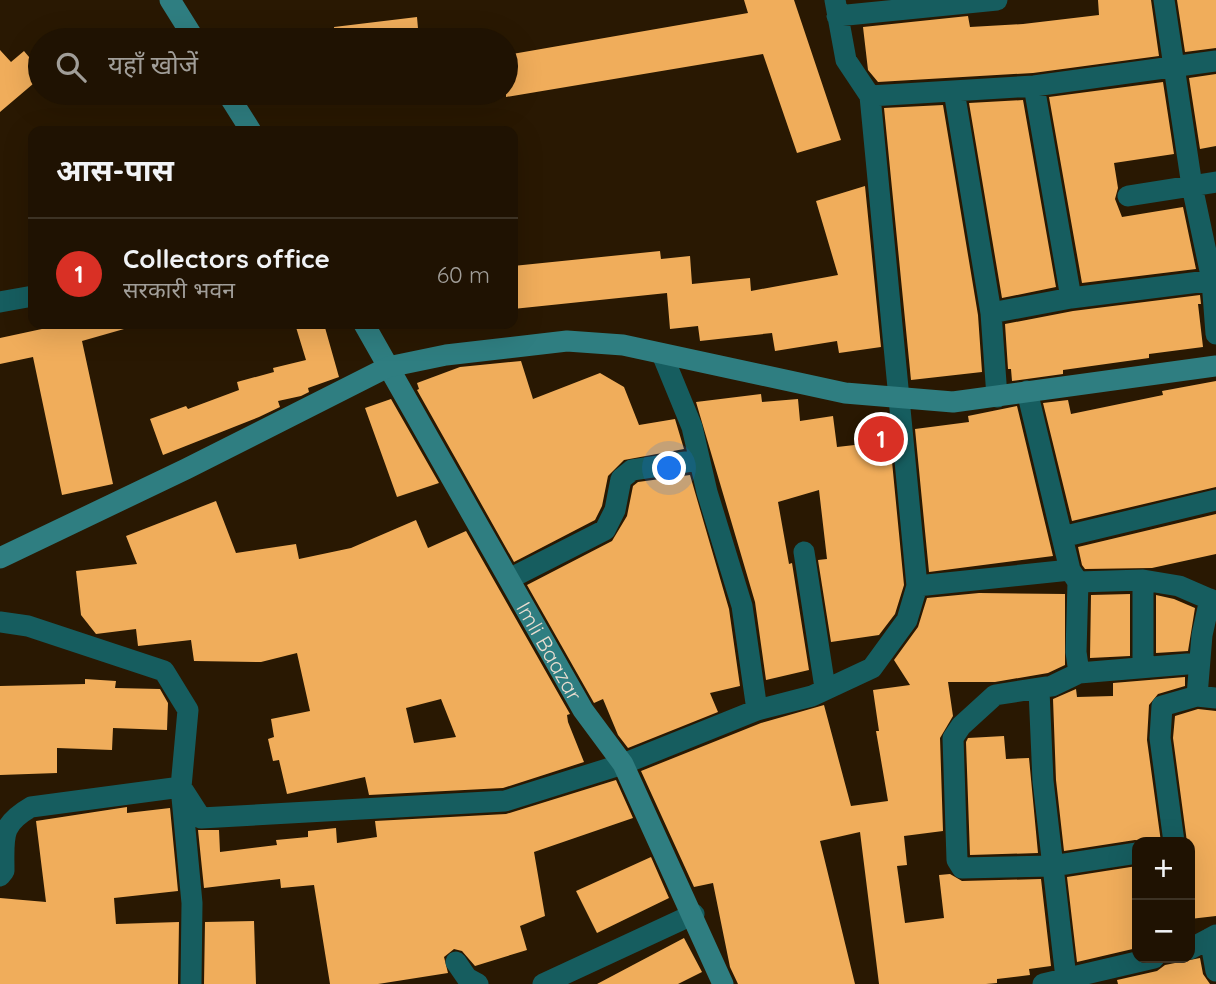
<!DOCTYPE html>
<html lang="hi">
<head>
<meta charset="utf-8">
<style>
	:root { --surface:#1f1202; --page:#271b0c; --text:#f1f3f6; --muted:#a19e99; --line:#3c3224; --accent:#d93025 }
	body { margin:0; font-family:Quicksand,"Noto Sans Devanagari",sans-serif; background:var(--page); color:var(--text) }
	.controls { position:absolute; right:21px; bottom:21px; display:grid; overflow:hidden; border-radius:14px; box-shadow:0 7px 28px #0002 }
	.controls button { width:63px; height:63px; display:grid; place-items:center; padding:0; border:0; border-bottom:2px solid var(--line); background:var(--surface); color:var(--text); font:35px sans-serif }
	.you { position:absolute; left:670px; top:469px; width:24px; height:24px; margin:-18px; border:5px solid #fff; border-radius:50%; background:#1a73e8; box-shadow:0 0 0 10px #1a73e833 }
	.badge { display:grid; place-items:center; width:46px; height:46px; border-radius:50%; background:var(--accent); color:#fff; font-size:23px; font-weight:700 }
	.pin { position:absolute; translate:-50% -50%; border:4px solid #fff; box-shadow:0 2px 7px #0006 }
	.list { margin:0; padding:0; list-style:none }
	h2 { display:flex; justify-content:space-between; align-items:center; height:91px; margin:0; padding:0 28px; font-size:30px }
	h2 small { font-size:23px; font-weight:400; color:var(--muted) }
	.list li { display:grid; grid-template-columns:46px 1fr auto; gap:21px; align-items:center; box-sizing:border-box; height:112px; padding:0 28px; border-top:2px solid var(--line) }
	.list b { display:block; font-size:26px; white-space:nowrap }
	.list p { margin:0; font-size:23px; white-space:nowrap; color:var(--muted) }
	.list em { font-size:23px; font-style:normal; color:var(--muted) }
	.icon { flex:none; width:38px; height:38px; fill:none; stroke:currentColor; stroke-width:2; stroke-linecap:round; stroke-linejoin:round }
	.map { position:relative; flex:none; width:1216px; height:984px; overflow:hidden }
	.search { position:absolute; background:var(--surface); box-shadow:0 7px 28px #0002; left:28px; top:28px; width:490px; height:77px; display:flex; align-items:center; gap:18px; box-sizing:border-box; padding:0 24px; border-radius:38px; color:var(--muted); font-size:26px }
	.panel { position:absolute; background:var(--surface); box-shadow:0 7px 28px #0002; left:28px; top:126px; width:490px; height:203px; border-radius:14px }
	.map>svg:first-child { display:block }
	.building { fill:#f0ad5b; fill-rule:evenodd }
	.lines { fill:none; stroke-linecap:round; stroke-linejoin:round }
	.street { stroke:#165d5f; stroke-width:21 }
	.secondary { stroke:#2f7e81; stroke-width:21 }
	.labels { text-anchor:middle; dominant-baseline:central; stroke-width:7; stroke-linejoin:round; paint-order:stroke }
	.street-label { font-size:21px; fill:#ebded1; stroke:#0c0501 }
</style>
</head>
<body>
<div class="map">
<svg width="1216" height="984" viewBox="0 0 1216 984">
	<rect width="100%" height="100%" fill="#291802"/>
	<!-- building -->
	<path class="building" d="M744 0H794L841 140 797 153 763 54 506 97V55L748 13Z
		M1098 0H1151L1159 56 1033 73 878 82 868 70 863 27 968 16 970 27 1023 24 1099 15Z
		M1177 0H1216V48L1185 52Z
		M417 17 419 40H335L334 27Z
		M0 50 11 62 24 51 40 70V78L0 112Z
		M1216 74V146L1200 149 1189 78Z
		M1163 82 1174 154 1114 163 1118 188 1115 199 1122 217 1183 207 1196 269 1082 283 1049 97Z
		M1023 100 1056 287 1002 298 969 103Z
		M943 105 978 315 982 372 911 380 884 108Z
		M865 186 881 347 839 353 837 341 775 351 772 333 700 341 698 326 670 329 667 293 513 309V266L660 251 661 259 690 256 692 284 750 278 751 291 838 275 816 201Z
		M1200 295 1201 304H1198L1203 347 1149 354V358L1063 370V374L1012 381 1011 369H1008L1005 324 1073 311Z
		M65 324H123L124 329 82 341 113 484 62 495 33 357 0 364V338Z
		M295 324H324L339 377 308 388 309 392 301 396 278 401 280 407 259 417 163 455 150 419 186 406 188 409 239 390 237 382 274 372 273 368 306 360Z
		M521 361 533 399 600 373 624 387 639 425 675 419 684 449 624 460 608 476 602 506 595 520 514 562 417 390 419 389 417 383 460 367Z
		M1216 381V487L1072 521 1043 403 1068 400 1071 414 1163 395 1162 391Z
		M761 394 762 402 798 399 800 421 833 416 837 447 890 441 904 585 895 614 879 635 831 642 818 560 827 559 819 490 778 502 789 564 792 563 809 670 766 680 755 602 696 402Z
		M391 399 439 483 397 497 365 408Z
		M1017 406 1053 556 929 572 915 429 969 422 968 416Z
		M690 475 729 609 740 686 710 693 718 712 628 748 618 735 603 699 594 703 527 585 612 541 627 516 633 486 638 482Z
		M216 501 236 553 296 544 299 559 351 548 416 520 428 548 466 531 570 714 567 715 568 722 584 762 503 788 369 795 365 777 287 794 279 760 273 761 268 739 274 737 271 719 310 711 297 653 261 662 194 661 191 640 138 646 136 629 96 634 81 615 76 571 137 564 126 536ZM441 699 456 737 414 743 406 708Z
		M1216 514V554L1152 568 1085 569 1082 565 1078 547Z
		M979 593 1065 594V665L1048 673 995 682H948L953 716 940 738 943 831 904 836 907 865 897 866 905 923 944 918 939 875 950 874 962 881 1041 879 1051 966 1029 969 1030 975 997 979V983L986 984H879L860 832 820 841 855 984H738L730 967 713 883 694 887 641 771 761 723 824 705 851 806 888 801 876 731H879L873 690 910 685 894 660 918 627 927 598Z
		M1130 594V656L1090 658 1091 595Z
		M1156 595 1174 599 1195 608 1188 651 1156 653Z
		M1185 677V686L1158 694 1149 705 1147 740 1161 842 1135 840 1064 851 1056 780 1053 699 1076 689 1077 697 1113 696V683Z
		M85 679 116 681 115 688 160 689 168 703 167 730 113 728 112 750 57 748V773L0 775V686L85 684Z
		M1198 709 1216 711V916L1190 919V842H1187L1173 738 1175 716Z
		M1004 736 1006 759 1029 758 1038 853 970 855 966 742 968 738Z
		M616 780 633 818 534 852 545 916 520 926 527 950 475 966 462 951 454 949 444 957 448 973 378 984H330L314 885 281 888 280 879 204 888 198 830H219L220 852 277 845 276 840 308 837V831L336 828 337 843 377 837 375 821 506 814Z
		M127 807V813L170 808 178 891 114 898 116 924 179 922 178 984H0V898L46 902 36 821Z
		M651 857 669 898 597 933 576 891Z
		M1137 866V948L1077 962 1067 877Z
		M254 921 256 984H204L205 922Z
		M684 938 702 972 678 984H597Z
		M1200 958 1203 974 1210 984H1118L1117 980 1157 971 1165 965Z"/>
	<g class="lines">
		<!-- street -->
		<path class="street" d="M1164 0 1192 186 1212 280 1216 334
			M837 16 997 0
			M1034 86 1071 298
			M954 91 991 313 997 397
			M870 96 1034 86 1216 61
			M1128 196 1216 182
			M0 302 33 296
			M991 313 1071 298 1216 280
			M662 354 692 427 707 492 742 606 757 710
			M1027 391 1070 570
			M1062 537 1216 500
			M804 552 825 688
			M509 579 605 530 615 510 621 479 632 470 699 460
			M1143 580V666
			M1078 582 1076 652 1079 673
			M917 586 1070 570 1078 582 1143 580 1179 586 1216 602
			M0 622 28 626 164 671 188 710 181 787 192 903 191 984
			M1039 690 1043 781 1066 978
			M1197 696 1202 635 1210 599
			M1174 842 1160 738 1162 706 1197 696 1216 698
			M1137 853 1052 866 962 868 957 860 953 738 961 726 995 695 1052 686 1079 673 1199 663
			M0 876 4 871C4 836 0 825 31 807L181 787 201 818 505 801 623 764 757 710 812 696 872 668 907 620 917 586 870 96 846 60 835 0
			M1210 938 1216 971
			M1190 949 1216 935
			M456 962 467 978 478 984
			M543 984 694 914
			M1043 984 1154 958"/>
		<!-- secondary -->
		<g class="secondary">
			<path d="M170 0 195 40"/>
			<path d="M227 93 251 131"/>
			<path id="s1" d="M364 324 583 710 623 764 723 984"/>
			<path d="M0 558 186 469 388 367 446 355 567 341 623 345 845 393 953 402 1216 366"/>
		</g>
	</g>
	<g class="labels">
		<!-- street labels -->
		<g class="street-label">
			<text stroke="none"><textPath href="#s1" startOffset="376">Imli Baazar</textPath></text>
		</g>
	</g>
</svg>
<div class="controls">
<button>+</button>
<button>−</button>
</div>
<div class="you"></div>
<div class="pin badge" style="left:881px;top:439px">1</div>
<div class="search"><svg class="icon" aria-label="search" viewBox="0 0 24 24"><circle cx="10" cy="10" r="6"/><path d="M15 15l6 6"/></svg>यहाँ खोजें</div>
<section class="panel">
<h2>आस-पास<small></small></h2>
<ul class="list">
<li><span class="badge">1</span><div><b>Collectors office</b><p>सरकारी भवन</p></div><em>60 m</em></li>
</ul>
</section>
</div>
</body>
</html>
